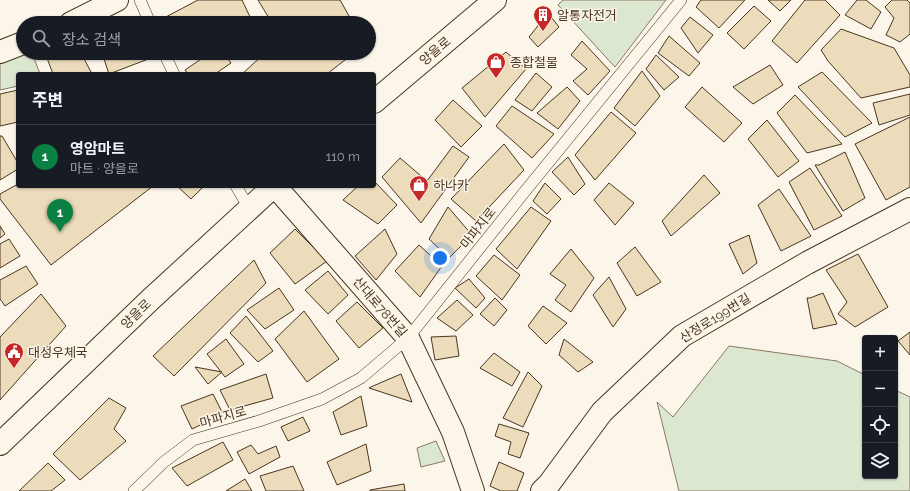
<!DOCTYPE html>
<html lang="ko">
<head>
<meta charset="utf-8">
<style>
	:root { --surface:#171b24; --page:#20242c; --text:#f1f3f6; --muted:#9ea1a6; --line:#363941; --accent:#0b8043 }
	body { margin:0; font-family:Raleway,"Noto Sans KR",sans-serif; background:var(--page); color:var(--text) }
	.controls { position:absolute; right:12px; bottom:12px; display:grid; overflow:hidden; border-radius:4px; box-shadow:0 1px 3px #0004 }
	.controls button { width:36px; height:36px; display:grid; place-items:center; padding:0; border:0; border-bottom:1px solid var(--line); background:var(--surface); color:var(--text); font:20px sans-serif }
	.you { position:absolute; left:440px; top:258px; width:14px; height:14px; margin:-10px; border:3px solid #fff; border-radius:50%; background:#1a73e8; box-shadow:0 0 0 6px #1a73e833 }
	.badge { display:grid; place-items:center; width:26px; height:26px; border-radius:50%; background:var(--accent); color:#fff; font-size:13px; font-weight:700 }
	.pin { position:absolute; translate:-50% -33px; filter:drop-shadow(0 1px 2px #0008) }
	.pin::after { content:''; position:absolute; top:21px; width:14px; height:12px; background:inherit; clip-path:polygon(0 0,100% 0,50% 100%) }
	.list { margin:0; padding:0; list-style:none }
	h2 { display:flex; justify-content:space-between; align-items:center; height:52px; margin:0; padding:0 16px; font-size:17px }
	h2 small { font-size:13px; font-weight:400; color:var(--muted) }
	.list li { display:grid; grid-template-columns:26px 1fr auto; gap:12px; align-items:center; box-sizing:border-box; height:64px; padding:0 16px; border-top:1px solid var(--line) }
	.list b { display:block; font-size:15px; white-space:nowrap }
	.list p { margin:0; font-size:13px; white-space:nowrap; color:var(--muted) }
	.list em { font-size:13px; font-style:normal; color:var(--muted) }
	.icon { flex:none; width:22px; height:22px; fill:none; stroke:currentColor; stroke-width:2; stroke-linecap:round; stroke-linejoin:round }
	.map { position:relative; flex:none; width:910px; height:491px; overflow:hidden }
	.search { position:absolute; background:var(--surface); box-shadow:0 1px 3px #0004; left:16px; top:16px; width:360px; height:44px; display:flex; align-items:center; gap:10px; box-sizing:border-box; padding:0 14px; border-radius:22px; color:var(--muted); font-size:15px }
	.panel { position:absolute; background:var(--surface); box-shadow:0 1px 3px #0004; left:16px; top:72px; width:360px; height:116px; border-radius:4px }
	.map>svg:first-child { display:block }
	.green { fill:#dce7d0; stroke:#887966 }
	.building { fill:#ecdcbc; stroke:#4a3520 }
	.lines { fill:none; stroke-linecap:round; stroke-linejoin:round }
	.service-casing { stroke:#4a3520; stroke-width:12 }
	.minor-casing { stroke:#4a3520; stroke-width:24 }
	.tertiary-casing { stroke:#4a3520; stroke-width:24 }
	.service { stroke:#fbf6e9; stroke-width:11 }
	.minor { stroke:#fbf6e9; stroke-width:22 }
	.tertiary { stroke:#fbf6e9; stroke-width:22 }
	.labels { text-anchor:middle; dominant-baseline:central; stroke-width:3; stroke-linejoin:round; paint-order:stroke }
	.poi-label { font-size:13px; fill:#4a3520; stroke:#fbf6e9; text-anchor:start }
	.street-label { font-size:13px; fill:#4a3520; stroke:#fbf6e9 }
</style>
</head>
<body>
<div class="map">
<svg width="910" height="491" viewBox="0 0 910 491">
	<rect width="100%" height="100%" fill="#fbf6e9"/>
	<!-- green -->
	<path class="green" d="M563 0H666L615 67 558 5Z
		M23 53H32L40 74H18V86L0 90V60Z
		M729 346 837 361 865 375V476H895V390L910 397V491H679L657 402 673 417Z
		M436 441 445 461 421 467 417 448Z"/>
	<!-- building -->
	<path class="building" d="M198 0H242L251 19 244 23H164L162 19Z
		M258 0H340L353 23H272Z
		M701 0H745L719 28 696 7Z
		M768 0H791L780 11Z
		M805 0H825L840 15 797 63 772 41Z
		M857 0H866L881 12 871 29 845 15Z
		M892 0H907L910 3V34L900 42 886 35 894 18 885 7Z
		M754 6 771 21 744 49 727 33Z
		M548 13 559 27 538 47 529 37Z
		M690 17 713 35 698 53 681 28Z
		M841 29 894 48 910 75V87L861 98 828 61 821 50Z
		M669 36 700 63 689 76 658 53Z
		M582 41 610 71 588 95 573 81 587 69 571 55Z
		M506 52 526 69 485 117 462 88Z
		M58 53H81L91 72 86 74H53L47 58Z
		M102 53H149L151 58 109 74Z
		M210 53H224L231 63 215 74H188L185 70Z
		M234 53H246L238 58Z
		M265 53H354L327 74H242Z
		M656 55 679 77 664 90 646 69Z
		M770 65 783 85 753 104 733 87Z
		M642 71 660 96 635 126 614 108Z
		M822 72 872 123 845 137 798 87Z
		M536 73 552 87 532 111 515 100Z
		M567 87 580 101 558 129 537 113Z
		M702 87 742 123 724 142 685 107Z
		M18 90V122L0 126V94Z
		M910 94V115L879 125 873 103Z
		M795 95 842 144 807 153 777 113Z
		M453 100 482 126 461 147 435 120Z
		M512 106 554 134 532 158 496 126Z
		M611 112 636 133 595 180 575 155Z
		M910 117V187L886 200 855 144Z
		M767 120 799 161 778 177 748 139Z
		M0 136H2L18 163V169L0 180Z
		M504 144 524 170 476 221 451 199Z
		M453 146 469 157 421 223 382 177 400 158 427 181Z
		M845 152 865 198 843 211 815 165H819Z
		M568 157 585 184 574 195 552 172Z
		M810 168 842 216 814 230 789 182Z
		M704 175 720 193 671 236 662 221Z
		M374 181 397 205 378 224 343 200 358 186H374Z
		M545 183 561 199 547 214 533 201Z
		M609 183 634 203 615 225 594 200Z
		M18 184V186H153L51 265 0 199V194Z
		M177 186H204L191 199Z
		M779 189 811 236 781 251 758 205Z
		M448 207 472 235 449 258 429 239Z
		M531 207 551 221 517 269 496 249Z
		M0 226 5 234 0 238Z
		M295 229 327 261 295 284 270 253Z
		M385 229 397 254 376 280 355 256Z
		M749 235 757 263 743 274 729 244Z
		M9 239 20 256 0 268V244Z
		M419 245 442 266 420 297 395 271Z
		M635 247 661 282 637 296 617 263Z
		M571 249 594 278 571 312 555 300 566 285 550 274Z
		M858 254 888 307 855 327 838 314 847 302 826 270Z
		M494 255 520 275 502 300 476 276Z
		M254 260 266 283 174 376 153 356Z
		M26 266 38 284 5 306 0 299V280Z
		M328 271 348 295 328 314 305 290Z
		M609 277 626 309 613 327 593 295Z
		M469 279 485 298 476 308 455 288Z
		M279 288 294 310 265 329 247 310Z
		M823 293 837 324 813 329 807 298H810Z
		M41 294 66 326 0 400V337Z
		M495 298 507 310 494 326 480 314Z
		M457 300 473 315 456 331 437 318Z
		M357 302 383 328 359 348 336 321Z
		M543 306 567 323 546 344 528 326Z
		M304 311 339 359 307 382 275 339Z
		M246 316 273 351 258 362 230 333Z
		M910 332V355L898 341Z
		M456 336 459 356 435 360 431 337Z
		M226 339 244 364 225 377 207 354Z
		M564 339 593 362 578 372 559 355Z
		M494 353 520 372 512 386 480 368Z
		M195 367 222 372 208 384Z
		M528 372 542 386 523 427 503 418Z
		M266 374 273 398 230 410 220 390Z
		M401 374 412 402 369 388 373 386Z
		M213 394 223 414 192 429 181 406Z
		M361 396 367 426 341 435 333 412Z
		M109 398 126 408 114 429 126 441 80 480 53 454Z
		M303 417 310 431 288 441 281 427Z
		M499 424 529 433 520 458 508 454 511 442 495 436Z
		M223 442 233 460 187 486 172 468Z
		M366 444 371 471 337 485 327 462Z
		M251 445 258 454 276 446 280 457 249 474 237 452Z
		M499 462 524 473 517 491H501L490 486Z
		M48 463 65 480 51 491H19Z
		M293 466 304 491H266L260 476Z
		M245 479 252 491H226Z
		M404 484 405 491H370V490Z"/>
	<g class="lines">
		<defs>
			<path id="service" d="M140 0 150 23
				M164 53 174 74
				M236 186 249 208
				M134 491 164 462 193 440 259 421 322 399 361 378 408 338 522 195 681 0"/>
			<path id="minor" d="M71 23 117 0
				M0 52 23 43
				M275 186 408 338 453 432 473 491
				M542 491 549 484 602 412 682 336 807 263 910 209"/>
			<path id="tertiary" d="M374 102 495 0
				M0 444 151 299 274 186"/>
		</defs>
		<!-- service casing -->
		<use href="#service" class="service-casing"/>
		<!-- minor casing -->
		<use href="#minor" class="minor-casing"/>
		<!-- tertiary casing -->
		<use href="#tertiary" class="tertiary-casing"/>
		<!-- service -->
		<use href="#service" class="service"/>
		<!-- minor -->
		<use href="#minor" class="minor"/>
		<!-- tertiary -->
		<use href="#tertiary" class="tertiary"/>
	</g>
	<!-- icons -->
	<defs>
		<symbol id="building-pin" viewBox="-11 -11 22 30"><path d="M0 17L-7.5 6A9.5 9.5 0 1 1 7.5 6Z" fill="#c62828" stroke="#fbf6e9"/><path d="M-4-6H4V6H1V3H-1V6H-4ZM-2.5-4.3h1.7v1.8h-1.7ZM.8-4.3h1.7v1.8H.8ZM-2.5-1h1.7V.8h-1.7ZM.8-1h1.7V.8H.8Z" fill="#fff"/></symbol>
		<symbol id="shop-pin" viewBox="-11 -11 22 30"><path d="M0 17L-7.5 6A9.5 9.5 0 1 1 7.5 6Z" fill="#c62828" stroke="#fbf6e9"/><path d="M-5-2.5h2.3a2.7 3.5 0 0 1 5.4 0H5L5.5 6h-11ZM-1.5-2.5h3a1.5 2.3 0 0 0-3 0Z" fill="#fff"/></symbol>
		<symbol id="civic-pin" viewBox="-11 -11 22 30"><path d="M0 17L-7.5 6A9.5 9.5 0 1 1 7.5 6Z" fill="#c62828" stroke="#fbf6e9"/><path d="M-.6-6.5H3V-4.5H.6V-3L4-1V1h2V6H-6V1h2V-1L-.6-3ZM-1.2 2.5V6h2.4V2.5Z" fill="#fff"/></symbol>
	</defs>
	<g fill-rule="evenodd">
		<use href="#building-pin" x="532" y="4" width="22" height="30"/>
		<use href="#shop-pin" x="485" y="51" width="22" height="30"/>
		<use href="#shop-pin" x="408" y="174" width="22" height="30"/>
		<use href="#civic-pin" x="3" y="341" width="22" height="30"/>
	</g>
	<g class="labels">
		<!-- poi labels -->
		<g class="poi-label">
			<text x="557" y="15">알통자전거</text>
			<text x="510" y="62">종합철물</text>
			<text x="433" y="185">하나카</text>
			<text x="28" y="352">대성우체국</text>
		</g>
		<!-- street labels -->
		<g class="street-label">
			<text transform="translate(435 51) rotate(-40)">양을로</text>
			<text transform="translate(478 228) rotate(-52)">마파지로</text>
			<text transform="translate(380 307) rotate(49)">산대로78번길</text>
			<text transform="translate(136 314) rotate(-44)">양을로</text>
			<text transform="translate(715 318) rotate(-32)">산정로199번길</text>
			<text transform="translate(223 417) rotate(-16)">마파지로</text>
		</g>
	</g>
</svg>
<div class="controls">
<button>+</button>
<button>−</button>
<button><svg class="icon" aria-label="locate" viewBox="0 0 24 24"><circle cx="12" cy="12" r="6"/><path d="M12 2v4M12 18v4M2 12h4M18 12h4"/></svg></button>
<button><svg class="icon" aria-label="layers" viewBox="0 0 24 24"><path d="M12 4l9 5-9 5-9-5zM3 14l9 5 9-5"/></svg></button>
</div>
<div class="you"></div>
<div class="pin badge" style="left:60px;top:232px">1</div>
<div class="search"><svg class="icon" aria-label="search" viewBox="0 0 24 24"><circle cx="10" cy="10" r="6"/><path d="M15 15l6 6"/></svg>장소 검색</div>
<section class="panel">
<h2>주변<small></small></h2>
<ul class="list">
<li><span class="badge">1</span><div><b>영암마트</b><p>마트 · 양을로</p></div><em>110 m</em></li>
</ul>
</section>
</div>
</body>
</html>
